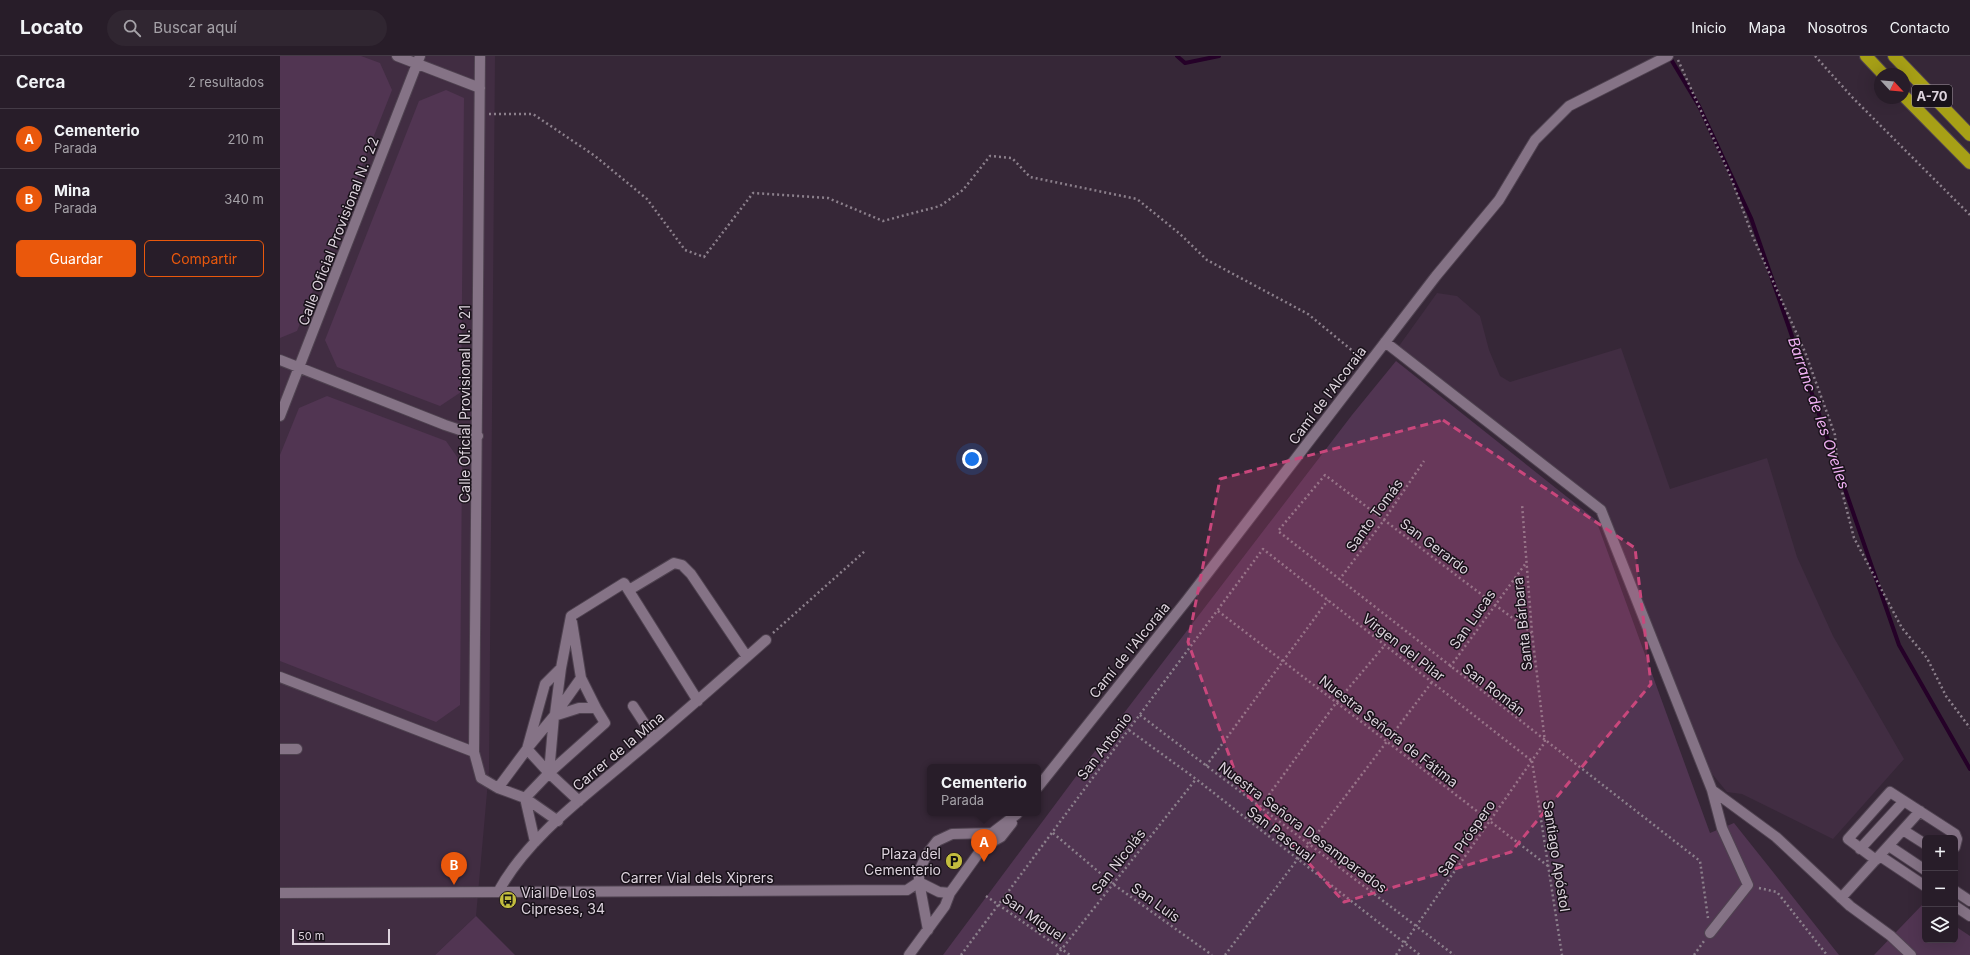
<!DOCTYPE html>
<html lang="es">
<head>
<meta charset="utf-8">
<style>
	:root { --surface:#281d29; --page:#302631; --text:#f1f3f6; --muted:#a5a2a8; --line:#443b46; --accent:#ea580c }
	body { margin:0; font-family:Inter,sans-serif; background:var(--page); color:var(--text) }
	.controls { position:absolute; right:12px; bottom:12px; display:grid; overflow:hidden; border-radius:6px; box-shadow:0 4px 16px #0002 }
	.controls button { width:36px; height:36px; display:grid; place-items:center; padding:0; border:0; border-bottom:1px solid var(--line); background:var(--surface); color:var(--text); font:20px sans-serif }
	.compass { position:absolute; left:1594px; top:12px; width:36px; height:36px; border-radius:50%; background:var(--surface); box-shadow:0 4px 16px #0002; rotate:116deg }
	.scale { position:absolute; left:12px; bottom:10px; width:98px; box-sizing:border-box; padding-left:4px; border:2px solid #ddd3dd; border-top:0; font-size:11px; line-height:14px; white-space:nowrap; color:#ddd3dd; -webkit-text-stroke:3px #19121a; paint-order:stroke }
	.you { position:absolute; left:692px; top:403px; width:14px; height:14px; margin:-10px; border:3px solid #fff; border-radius:50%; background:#1a73e8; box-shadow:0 0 0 6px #1a73e833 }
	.badge { display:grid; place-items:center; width:26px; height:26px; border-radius:50%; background:var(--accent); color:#fff; font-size:13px; font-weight:700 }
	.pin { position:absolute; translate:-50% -33px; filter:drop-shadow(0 1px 2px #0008) }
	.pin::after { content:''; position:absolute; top:21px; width:14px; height:12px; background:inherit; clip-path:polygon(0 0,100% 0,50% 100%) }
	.popup { position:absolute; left:647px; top:708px; width:114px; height:52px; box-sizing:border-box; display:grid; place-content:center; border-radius:6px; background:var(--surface); filter:drop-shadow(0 1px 3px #0005); font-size:13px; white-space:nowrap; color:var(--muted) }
	.popup b { font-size:15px; color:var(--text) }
	.popup::after { content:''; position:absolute; left:50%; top:100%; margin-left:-8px; border:8px solid transparent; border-top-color:var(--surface) }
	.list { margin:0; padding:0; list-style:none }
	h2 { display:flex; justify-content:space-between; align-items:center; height:52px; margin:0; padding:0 16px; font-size:17px }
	h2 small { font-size:13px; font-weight:400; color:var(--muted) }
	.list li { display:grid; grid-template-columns:26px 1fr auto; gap:12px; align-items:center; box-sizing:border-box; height:60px; padding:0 16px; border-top:1px solid var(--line) }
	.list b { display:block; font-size:15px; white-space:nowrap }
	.list p { margin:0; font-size:13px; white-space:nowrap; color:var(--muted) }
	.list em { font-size:13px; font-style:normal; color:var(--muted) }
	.actions { display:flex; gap:8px; padding:12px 16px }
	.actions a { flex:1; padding:9px 0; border:1px solid var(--accent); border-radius:6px; text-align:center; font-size:14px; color:var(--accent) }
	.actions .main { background:var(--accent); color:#fff }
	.icon { flex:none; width:22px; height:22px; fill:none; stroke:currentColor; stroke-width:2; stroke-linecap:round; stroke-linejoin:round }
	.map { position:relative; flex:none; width:1690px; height:899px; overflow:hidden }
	header { display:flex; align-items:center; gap:24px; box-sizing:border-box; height:56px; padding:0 20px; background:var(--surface); border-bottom:1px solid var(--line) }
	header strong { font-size:19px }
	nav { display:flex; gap:22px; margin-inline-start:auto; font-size:14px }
	.search { width:280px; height:36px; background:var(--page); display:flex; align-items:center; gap:10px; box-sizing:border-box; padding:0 14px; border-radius:22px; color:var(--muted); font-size:15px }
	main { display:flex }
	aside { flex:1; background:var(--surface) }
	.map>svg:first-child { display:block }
	.built { fill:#412d42 }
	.green { fill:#513552 }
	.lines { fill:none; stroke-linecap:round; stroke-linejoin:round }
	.stream { stroke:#250128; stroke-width:4 }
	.minor-casing { stroke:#4f4250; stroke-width:12 }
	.highway-casing { stroke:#4f4250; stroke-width:14 }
	.path { stroke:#8c808c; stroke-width:2.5; stroke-dasharray:2 3; stroke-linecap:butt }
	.minor { stroke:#857386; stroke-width:10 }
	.highway { stroke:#a7a016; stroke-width:12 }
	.marked { fill:#c9477c; fill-opacity:0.2; stroke:#c9477c; stroke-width:3; stroke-dasharray:8 5; stroke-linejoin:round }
	.labels { text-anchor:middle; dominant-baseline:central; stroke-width:3; stroke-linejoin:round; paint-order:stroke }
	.shield { fill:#19121a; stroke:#a299a2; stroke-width:1 }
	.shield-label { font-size:13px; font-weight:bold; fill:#ddd3dd }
	.street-label { font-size:14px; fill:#ddd3dd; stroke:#19121a }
	.poi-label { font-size:14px; fill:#ddd3dd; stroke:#19121a; text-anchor:end }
	.water-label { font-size:15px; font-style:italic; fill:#f0b0f3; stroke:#19121a }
</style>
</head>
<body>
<header>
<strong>Locato</strong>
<div class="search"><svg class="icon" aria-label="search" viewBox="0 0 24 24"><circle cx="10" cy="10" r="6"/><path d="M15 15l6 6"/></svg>Buscar aquí</div>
<nav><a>Inicio</a><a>Mapa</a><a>Nosotros</a><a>Contacto</a></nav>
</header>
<main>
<aside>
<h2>Cerca<small>2 resultados</small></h2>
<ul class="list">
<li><span class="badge">A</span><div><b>Cementerio</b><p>Parada</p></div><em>210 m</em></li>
<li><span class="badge">B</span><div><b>Mina</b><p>Parada</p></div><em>340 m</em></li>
</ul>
<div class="actions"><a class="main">Guardar</a><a>Compartir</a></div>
</aside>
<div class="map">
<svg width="1690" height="899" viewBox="0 0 1690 899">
	<rect width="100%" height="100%" fill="#362737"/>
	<!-- built -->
	<path class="built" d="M0 0H215L209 714 196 860 155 899H0Z
		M1157 237 1177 240 1200 260 1209 294 1220 320 1230 326 1341 292 1390 433 1487 402 1517 501 1553 580 1624 703 1553 783 1462 738 1447 736 1428 713 1325 452 1119 290Z"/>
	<!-- green -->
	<path class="green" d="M0 0H81L100 7 112 34 17 275 0 282Z
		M166 34 184 42 181 336 160 350 57 311 45 284 139 45Z
		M1116 305 1316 464 1430 777 1454 767 1559 899H663L818 691 1072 359Z
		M47 340 166 385 182 408 180 649 156 666 0 605V399L19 352Z
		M1643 848 1645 850V884H1675V870L1690 880V899H1594Z
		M196 860 235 899H155Z"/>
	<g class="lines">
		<!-- stream -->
		<path class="stream" d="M897 0 905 7 939 0
			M1389 0 1419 50 1471 162 1619 589 1690 713"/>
		<defs>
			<path id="minor" d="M117 0 200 32
				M200 0 194 696 201 722 218 732 245 742 278 765
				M1105 286 1321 454 1432 734 1496 781 1570 850 1611 880 1631 899
				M0 304 165 369 198 380
				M0 360 140 0
				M349 534 394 507 402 509 411 518 467 601
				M0 621 194 696
				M301 622 316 652
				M353 650 374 682
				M299 652H316L325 667 269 717 274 660Z
				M275 658 281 612
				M250 689 274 660 301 622 292 566
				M0 693H17
				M247 693 265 628 281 612 291 560 344 527 418 645
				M758 731 907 544 1156 220 1219 144 1255 84 1289 50 1388 0
				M218 732 247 693 269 717
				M1623 774 1645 788
				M255 786 245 742 269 717 299 745
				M1609 790 1645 814
				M1580 793 1624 745
				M1600 800 1645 830
				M1596 804 1568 783 1610 736 1675 778 1677 783 1675 791
				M639 826 659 836 670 837
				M1675 835 1690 845
				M218 836C248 781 303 742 350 702 396 664 441 624 486 584
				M0 837 627 834 639 826
				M1561 842 1640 755
				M1675 850 1690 860
				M648 874 639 826V815L647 798 657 785 672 778 712 777 737 758
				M1430 877 1468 829 1442 772 1432 734
				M629 899 665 850 670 837 703 791 721 781 732 767"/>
			<path id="highway" d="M1586 0 1603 18
				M1614 0 1690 79
				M1624 40 1690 107"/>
		</defs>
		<!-- minor casing -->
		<use href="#minor" class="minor-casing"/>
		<!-- highway casing -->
		<use href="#highway" class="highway-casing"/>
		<!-- path -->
		<path class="path" d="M1535 0 1573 42 1690 159
			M1398 4 1450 119 1473 181 1525 296 1555 379 1558 420 1574 482 1622 572 1647 602 1666 640 1690 672
			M209 58H253L315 100 367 143 405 194 424 201 473 137 548 142 603 165 660 150 683 134 710 100 732 102 750 121 857 143 900 178 927 204 1028 258 1080 301
			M1059 524 1104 464 1144 405
			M938 555 1268 810
			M493 577 585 495
			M1252 577 1045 419 998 475 1420 805 1428 862
			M1170 611 1246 507
			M860 659 1174 899
			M849 674 916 723 1140 899
			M1252 705 1282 899
			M926 710 1048 544
			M980 751 1056 647 1105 589
			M773 777 833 828 932 899
			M1479 832 1497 836 1547 899
			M706 840 790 899
			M681 899 983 493 1252 705
			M777 899 916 723
			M945 899 1152 626
			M1116 899 1265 686 1252 577 1242 448
			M1414 899 1424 885"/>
		<!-- minor -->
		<use href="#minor" class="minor"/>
		<!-- highway -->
		<use href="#highway" class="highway"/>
	</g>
	<!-- marked area -->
	<path class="marked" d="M1163 364 1355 492 1371 628 1231 796 1064 846 961 732 908 586 940 423Z"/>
	<!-- icons -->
	<defs>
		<symbol id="parking-disc" viewBox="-11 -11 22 22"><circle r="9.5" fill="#c3bd3e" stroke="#19121a"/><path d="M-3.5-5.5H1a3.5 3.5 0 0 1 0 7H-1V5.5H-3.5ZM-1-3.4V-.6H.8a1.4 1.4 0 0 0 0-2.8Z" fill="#111"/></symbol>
		<symbol id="bus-disc" viewBox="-11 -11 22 22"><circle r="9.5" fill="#c3bd3e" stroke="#19121a"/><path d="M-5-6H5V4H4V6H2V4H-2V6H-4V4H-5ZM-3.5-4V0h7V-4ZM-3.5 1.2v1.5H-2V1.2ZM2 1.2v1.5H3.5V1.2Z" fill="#111"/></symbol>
	</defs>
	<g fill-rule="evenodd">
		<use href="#parking-disc" x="664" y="795" width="20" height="20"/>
		<use href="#bus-disc" x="218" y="834" width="20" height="20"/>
	</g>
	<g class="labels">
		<!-- shield labels -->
		<rect class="shield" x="1632" y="29" width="40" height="22" rx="3"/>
		<g class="shield-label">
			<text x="1652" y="40">A-70</text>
		</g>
		<!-- street labels -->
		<g class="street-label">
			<text transform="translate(58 175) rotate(-69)">Calle Oficial Provisional N.º 22</text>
			<text transform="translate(1047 339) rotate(-53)">Camí de l'Alcoraia</text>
			<text transform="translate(184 348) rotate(-90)">Calle Oficial Provisional N.º 21</text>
			<text transform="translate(1094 459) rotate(-54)">Santo Tomás</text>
			<text transform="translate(1155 490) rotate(37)">San Gerardo</text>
			<text transform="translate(1192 563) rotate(-55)">San Lucas</text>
			<text transform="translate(1242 568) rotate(-96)">Santa Bárbara</text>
			<text transform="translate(1124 591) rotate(38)">Virgen del Pilar</text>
			<text transform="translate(849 594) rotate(-51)">Camí de l'Alcoraia</text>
			<text transform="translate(1214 633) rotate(38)">San Román</text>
			<text transform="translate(1109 675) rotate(38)">Nuestra Señora de Fátima</text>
			<text transform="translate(824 690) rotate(-53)">San Antonio</text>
			<text transform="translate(338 695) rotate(-40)">Carrer de la Mina</text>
			<text transform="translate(1023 771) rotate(37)">Nuestra Señora Desamparados</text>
			<text transform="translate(1001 778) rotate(38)">San Pascual</text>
			<text transform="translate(1186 782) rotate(-55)">San Próspero</text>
			<text transform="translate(1277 800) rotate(81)">Santiago Apóstol</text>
			<text transform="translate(838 805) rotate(-52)">San Nicolás</text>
			<text x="417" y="821">Carrer Vial dels Xiprers</text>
			<text transform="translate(876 846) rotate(36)">San Luis</text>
			<text transform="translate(754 861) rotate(35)">San Miguel</text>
		</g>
		<!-- poi labels -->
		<g class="poi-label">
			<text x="661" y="797">Plaza del<tspan x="661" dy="16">Cementerio</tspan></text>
			<text x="241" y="836" text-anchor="start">Vial De Los<tspan x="241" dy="16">Cipreses, 34</tspan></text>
		</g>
		<!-- water labels -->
		<g class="water-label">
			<text transform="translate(1539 357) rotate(71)">Barranc de les Ovelles</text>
		</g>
	</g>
</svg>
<div class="controls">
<button>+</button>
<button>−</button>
<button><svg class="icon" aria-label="layers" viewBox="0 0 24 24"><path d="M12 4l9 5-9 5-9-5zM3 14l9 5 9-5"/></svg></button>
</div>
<svg class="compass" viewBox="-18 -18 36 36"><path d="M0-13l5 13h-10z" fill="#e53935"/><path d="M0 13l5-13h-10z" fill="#a5a2a8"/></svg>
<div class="scale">50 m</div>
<div class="you"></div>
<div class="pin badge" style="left:704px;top:806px">A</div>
<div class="popup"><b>Cementerio</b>Parada</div>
<div class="pin badge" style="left:174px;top:829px">B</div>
</div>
</main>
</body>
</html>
